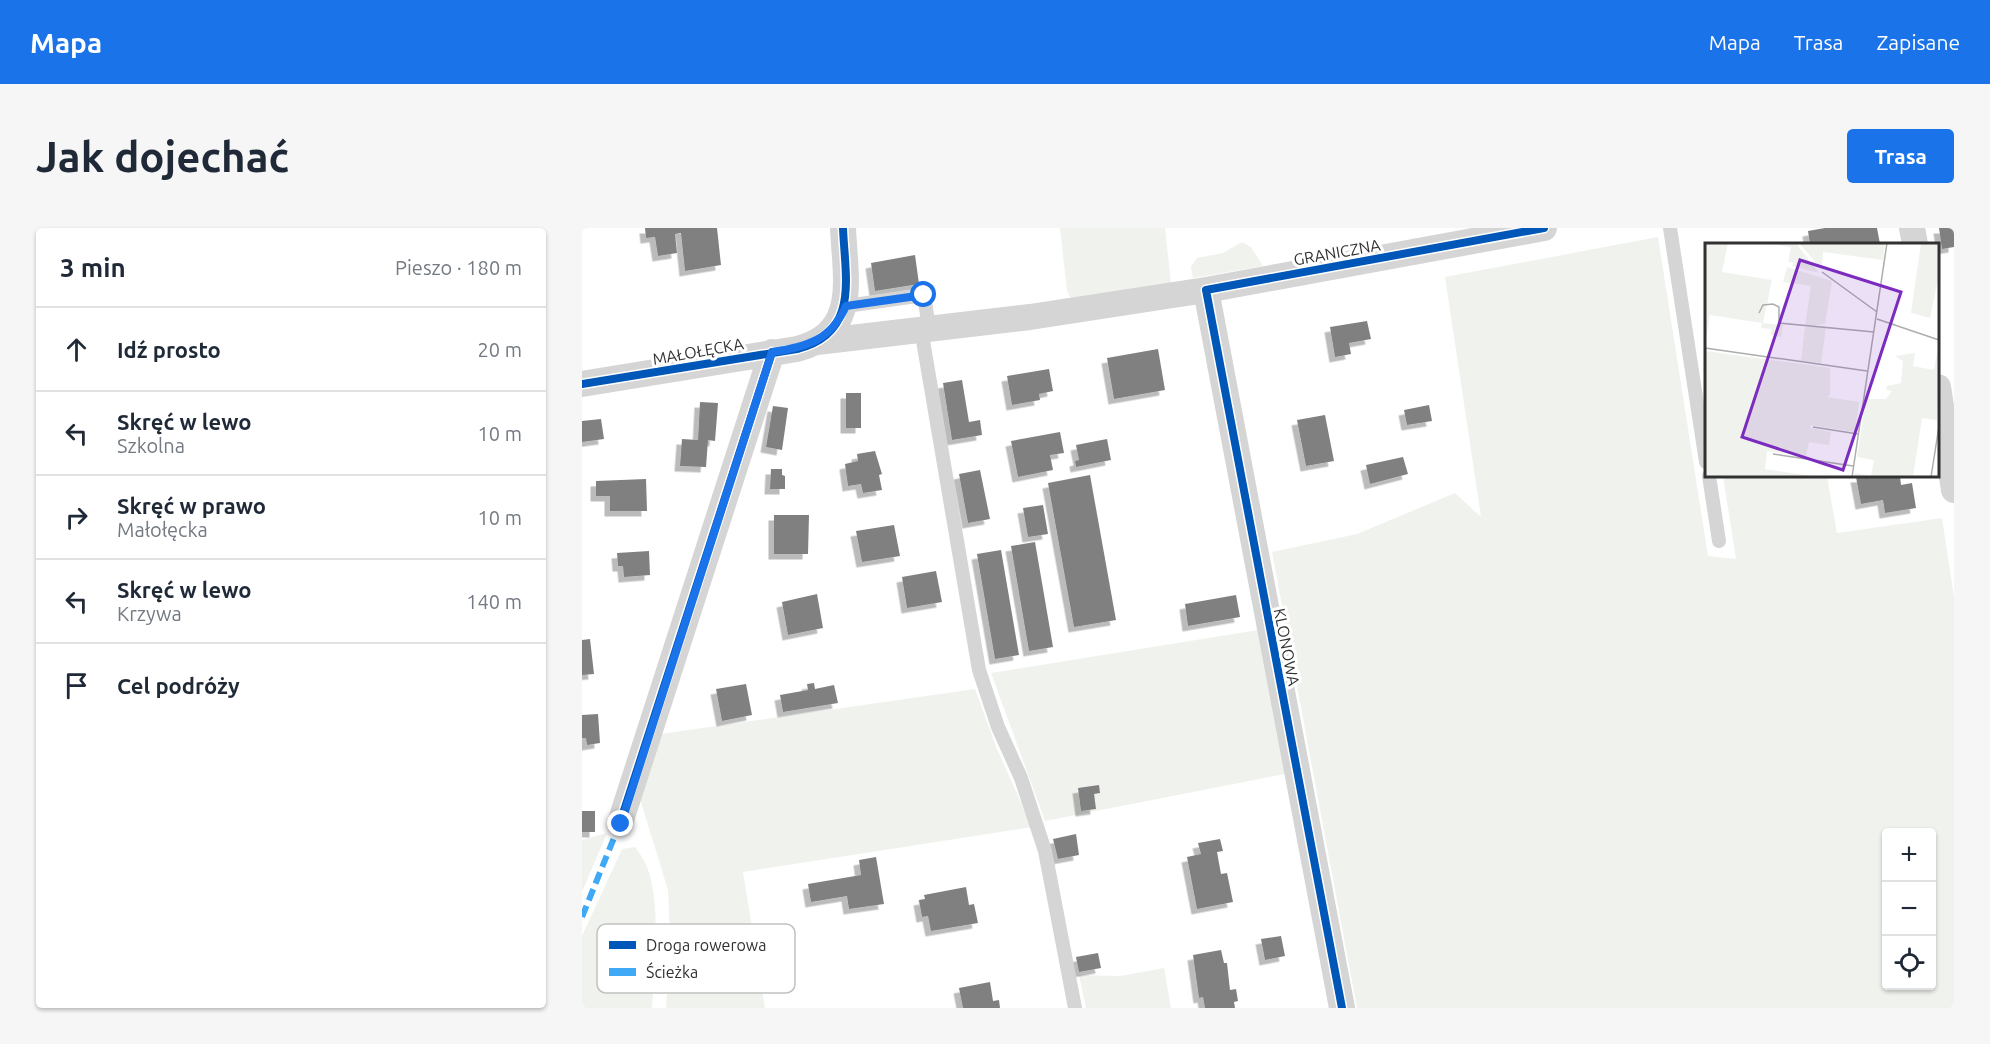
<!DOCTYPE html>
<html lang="pl">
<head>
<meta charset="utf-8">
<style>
	:root { --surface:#fff; --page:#f6f6f7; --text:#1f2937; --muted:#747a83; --line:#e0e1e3; --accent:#1a73e8 }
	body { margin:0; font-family:Ubuntu,sans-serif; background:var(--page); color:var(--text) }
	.controls { position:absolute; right:18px; bottom:18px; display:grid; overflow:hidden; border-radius:6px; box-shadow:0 2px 4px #0004 }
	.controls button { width:54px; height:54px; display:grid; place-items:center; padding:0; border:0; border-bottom:2px solid var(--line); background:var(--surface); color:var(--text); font:30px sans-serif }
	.stop { position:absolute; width:18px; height:18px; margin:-14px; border:4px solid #1a73e8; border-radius:50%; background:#fff }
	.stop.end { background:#1a73e8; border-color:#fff; box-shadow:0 2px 6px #0008 }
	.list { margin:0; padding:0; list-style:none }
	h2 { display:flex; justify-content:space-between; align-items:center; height:78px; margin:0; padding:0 24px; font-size:26px }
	h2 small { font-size:20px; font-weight:400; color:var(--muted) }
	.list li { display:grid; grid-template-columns:39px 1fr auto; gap:18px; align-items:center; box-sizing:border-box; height:84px; padding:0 24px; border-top:2px solid var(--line) }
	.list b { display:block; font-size:22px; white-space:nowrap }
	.list p { margin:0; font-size:20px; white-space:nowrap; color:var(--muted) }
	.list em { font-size:20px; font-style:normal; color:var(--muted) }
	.icon { flex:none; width:33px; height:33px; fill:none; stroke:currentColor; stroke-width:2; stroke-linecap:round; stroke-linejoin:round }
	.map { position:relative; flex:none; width:1372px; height:780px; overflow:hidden; border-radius:6px }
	header { display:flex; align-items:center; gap:36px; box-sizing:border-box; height:84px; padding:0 30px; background:var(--accent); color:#fff }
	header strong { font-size:28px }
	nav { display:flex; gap:33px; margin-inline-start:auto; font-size:21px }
	.intro { display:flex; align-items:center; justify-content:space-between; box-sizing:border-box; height:144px; padding:0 36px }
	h1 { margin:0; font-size:42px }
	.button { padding:15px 27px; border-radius:6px; background:var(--accent); color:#fff; font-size:21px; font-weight:700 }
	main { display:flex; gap:36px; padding:0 36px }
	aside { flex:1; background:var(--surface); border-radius:6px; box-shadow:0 2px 4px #0004 }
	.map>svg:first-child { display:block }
	.green { fill:#f0f3ed; fill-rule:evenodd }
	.building { fill:#808080; filter:url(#shadow) }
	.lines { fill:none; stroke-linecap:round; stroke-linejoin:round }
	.service { stroke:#d5d5d5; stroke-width:14 }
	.minor { stroke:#d5d5d5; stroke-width:26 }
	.quiet { stroke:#3fa9f5; stroke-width:6; stroke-dasharray:12 6; stroke-linecap:butt }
	.cycleway-casing { stroke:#fff; stroke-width:11 }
	.cycleway { stroke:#0057b8; stroke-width:8 }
	.route { stroke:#1a73e8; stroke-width:8 }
	.labels { text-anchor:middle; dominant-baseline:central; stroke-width:6; stroke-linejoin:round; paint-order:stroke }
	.street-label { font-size:16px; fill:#313131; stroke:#fff }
	.inset-road { fill:none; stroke:#adadad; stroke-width:1.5 }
	.view { fill:#7b2cbf; fill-opacity:0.15; stroke:#7b2cbf; stroke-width:3 }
	.inset-edge { fill:none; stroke:#313131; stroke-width:3 }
	.key { fill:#fff; stroke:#c1c1c1; stroke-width:1.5 }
	.key-label { font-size:16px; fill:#313131 }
</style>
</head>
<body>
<header>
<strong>Mapa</strong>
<nav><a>Mapa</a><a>Trasa</a><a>Zapisane</a></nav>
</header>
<div class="intro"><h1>Jak dojechać</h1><a class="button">Trasa</a></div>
<main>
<aside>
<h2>3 min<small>Pieszo · 180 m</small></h2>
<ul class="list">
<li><svg class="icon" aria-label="ahead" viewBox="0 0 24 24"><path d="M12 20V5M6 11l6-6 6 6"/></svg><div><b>Idź prosto</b></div><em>20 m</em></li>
<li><svg class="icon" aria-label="left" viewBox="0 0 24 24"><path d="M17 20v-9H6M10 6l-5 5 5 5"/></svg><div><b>Skręć w lewo</b><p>Szkolna</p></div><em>10 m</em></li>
<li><svg class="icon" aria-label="right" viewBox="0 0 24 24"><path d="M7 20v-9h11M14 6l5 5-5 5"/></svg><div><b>Skręć w prawo</b><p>Małołęcka</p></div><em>10 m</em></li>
<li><svg class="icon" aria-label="left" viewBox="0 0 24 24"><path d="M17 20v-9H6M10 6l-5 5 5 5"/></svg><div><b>Skręć w lewo</b><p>Krzywa</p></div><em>140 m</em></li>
<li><svg class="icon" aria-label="arrive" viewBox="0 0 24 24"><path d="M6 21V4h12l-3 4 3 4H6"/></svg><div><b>Cel podróży</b></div></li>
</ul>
</aside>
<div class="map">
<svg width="1372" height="780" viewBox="0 0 1372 780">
	<defs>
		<filter id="shadow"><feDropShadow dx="-5.5" dy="5.5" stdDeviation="0" flood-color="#0004"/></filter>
	</defs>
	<rect width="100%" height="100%" fill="#fff"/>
	<!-- green -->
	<path class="green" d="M478 0H583L589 55 490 73 485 63Z
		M1076 9 1126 328 1154 331 1141 248H1245L1255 305 1360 290 1372 369V780H775L690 324 775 306 873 265 899 289 863 49ZM1304 604H1350V758H1304Z
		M660 14 669 19 681 38 611 50 609 39 615 30 641 25Z
		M676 402 703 546 463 593 409 445Z
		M393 461 415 521 450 599 161 644 183 780H84L88 707 86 662 58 571 78 506Z
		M25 605 0 664V612Z
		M53 619C57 625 63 632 65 639 79 673 73 744 70 780H0V708L40 621Z
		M582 740 589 780H504L497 747 538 748Z"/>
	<!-- building -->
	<path class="building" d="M63 0H135L139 37 103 43 99 5 93 6 95 25 76 28 73 9 64 10Z
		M1243 0H1295L1298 16H1228L1226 3Z
		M1357 0H1372V19L1360 21Z
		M333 27 337 56 293 63 289 35Z
		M785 93 789 111 767 115 769 126 753 129 748 99Z
		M576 121 583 162 532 171 525 130Z
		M467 141 471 163 457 166 458 172 430 177 425 148Z
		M380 152 387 194 398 192 400 207 370 212 361 155Z
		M264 165H279V200H264Z
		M118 174 136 175 133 213 126 212 124 239 98 238 100 211 116 212Z
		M847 177 850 193 825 197 822 182Z
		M191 178 206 180 200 222 184 219Z
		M743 187 752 233 724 238 715 192Z
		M19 191 22 211 0 214V193Z
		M478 204 482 225 468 227 471 242 436 249 429 213Z
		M525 211 529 232 494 239 493 233 497 232 494 217Z
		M293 223 300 246 297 247 300 262 281 265 279 256 266 258 263 236 276 233 275 226Z
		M821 229 826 246 788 256 784 237Z
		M189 241H200V247L203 248V261H188Z
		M398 242 408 291 386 295 377 246Z
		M508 247 534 392 492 399 466 255Z
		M1318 248 1319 257 1330 255 1334 280 1303 285 1301 272 1279 276 1274 249Z
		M64 251 65 283H28V268H14V253Z
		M461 277 466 306 446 309 441 280Z
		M192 287H227L226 326H192Z
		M312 297 318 328 280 334 274 303Z
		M453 314 471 419 447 423 429 318Z
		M419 322 437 427 413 431 395 326Z
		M67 323 68 347 42 349 41 338H36L35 325Z
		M354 343 360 374 325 380 320 349Z
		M235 366 241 400 206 407 200 374Z
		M654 367 658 389 606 398 603 376Z
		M8 411 12 446 0 447V412Z
		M232 455 233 461 252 457 256 475 201 484 198 467 226 462 225 456Z
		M164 456 170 487 140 493 134 461Z
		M16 486 18 515 5 517 4 510H0V487Z
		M517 557 518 565 512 566 514 581 499 583 496 560Z
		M0 583H13V604H0Z
		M494 606 497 627 476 631 471 611Z
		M638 611 641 623 635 624 639 646 645 645 651 674 615 681 605 629 619 626 616 615Z
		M294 629 302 676 267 681 265 668 229 674 226 656 279 647 277 632Z
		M384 659 387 677 392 676 396 695 349 703 346 688 340 689 337 672 343 671 342 667Z
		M699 708 703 728 683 732 679 711Z
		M639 722 642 735H645L648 762 654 761 656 773 652 774 653 780H623L621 769 617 770 611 727Z
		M516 725 519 740 497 744 494 729Z
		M408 754 411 773 417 772 418 780H381L377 760Z"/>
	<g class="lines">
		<!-- service -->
		<path class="service" d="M1088 0 1124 234
			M264 78 342 67 347 100
			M339 101 397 442 416 499 439 550 463 623 493 780
			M1127 248 1137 313"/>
		<!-- minor -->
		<path class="minor" d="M1330 0 1333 16
			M624 62 760 780
			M235 114 448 89 624 62 962 0
			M0 156 215 121C278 105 263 50 261 0
			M1356 159 1372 262
			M38 595 190 124"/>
		<!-- quiet -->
		<path class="quiet" d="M0 689 38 595"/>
		<defs>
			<path id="cycleway" d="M0 156 215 121C278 105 263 50 261 0
				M38 595 190 124
				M760 780 624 62 962 0"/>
		</defs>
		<!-- cycleway casing -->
		<use href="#cycleway" class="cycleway-casing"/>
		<!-- cycleway -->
		<use href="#cycleway" class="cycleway"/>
	</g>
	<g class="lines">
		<!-- route -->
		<path class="route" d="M39 596 190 124C225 119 249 112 264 78L342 67"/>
	</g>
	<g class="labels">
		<!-- street labels -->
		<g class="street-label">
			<text transform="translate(755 24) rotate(-10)">GRANICZNA</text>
			<text transform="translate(116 123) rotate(-10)">MAŁOŁĘCKA</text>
			<text transform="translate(705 419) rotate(79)">KLONOWA</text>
		</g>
	</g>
	<!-- overview -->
	<g transform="translate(1123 15)">
		<rect width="234" height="234" fill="#fff"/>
		<path d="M0 0H23L17 29 67 37 58 80 78 82 76 94 66 92V86L56 85 57 80 5 72 0 102ZM60 0H91L114 30 87 23 89 19H83L86 4ZM94 0H180L178 17 118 9 117 27ZM216 0H234V31L225 75 206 70ZM82 24 127 38 120 81 100 83 106 43 78 39ZM100 84H121L116 120 96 118ZM234 100 232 177 217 175 208 234H149L150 230 166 233 169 217 152 214 161 156H181L187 148 181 147 182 143 196 140 198 118 190 113 210 110 208 123 229 127ZM1 108 125 125V152L122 154 154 159 150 189 106 182 105 185 126 189 124 202 104 199 101 213 62 208 60 226 113 234H0Z" fill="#f0f3ed"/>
		<path class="inset-road" d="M117 29 172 69M54 70 58 62 68 61 74 64V80L169 89M172 76 234 97M0 105 162 128M108 184 153 191M68 211 148 223M147 234 182 0M226 234 234 183"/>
		<path class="view" d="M95 17 196 49 138 227 37 194Z"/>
		<rect width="234" height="234" class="inset-edge"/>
	</g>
	<!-- legend -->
	<rect x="15" y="696" width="198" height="69" rx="9" class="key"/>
	<rect x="27" y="713" width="27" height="8" fill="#0057b8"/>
	<rect x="27" y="740" width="27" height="8" fill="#3fa9f5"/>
	<g class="key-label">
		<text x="64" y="723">Droga rowerowa</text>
		<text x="64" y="750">Ścieżka</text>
	</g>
</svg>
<div class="controls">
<button>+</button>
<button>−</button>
<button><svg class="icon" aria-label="locate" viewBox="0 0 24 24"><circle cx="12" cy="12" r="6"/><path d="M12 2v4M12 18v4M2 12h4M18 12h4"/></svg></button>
</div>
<div class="stop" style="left:342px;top:67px"></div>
<div class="stop end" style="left:39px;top:596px"></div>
</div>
</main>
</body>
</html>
